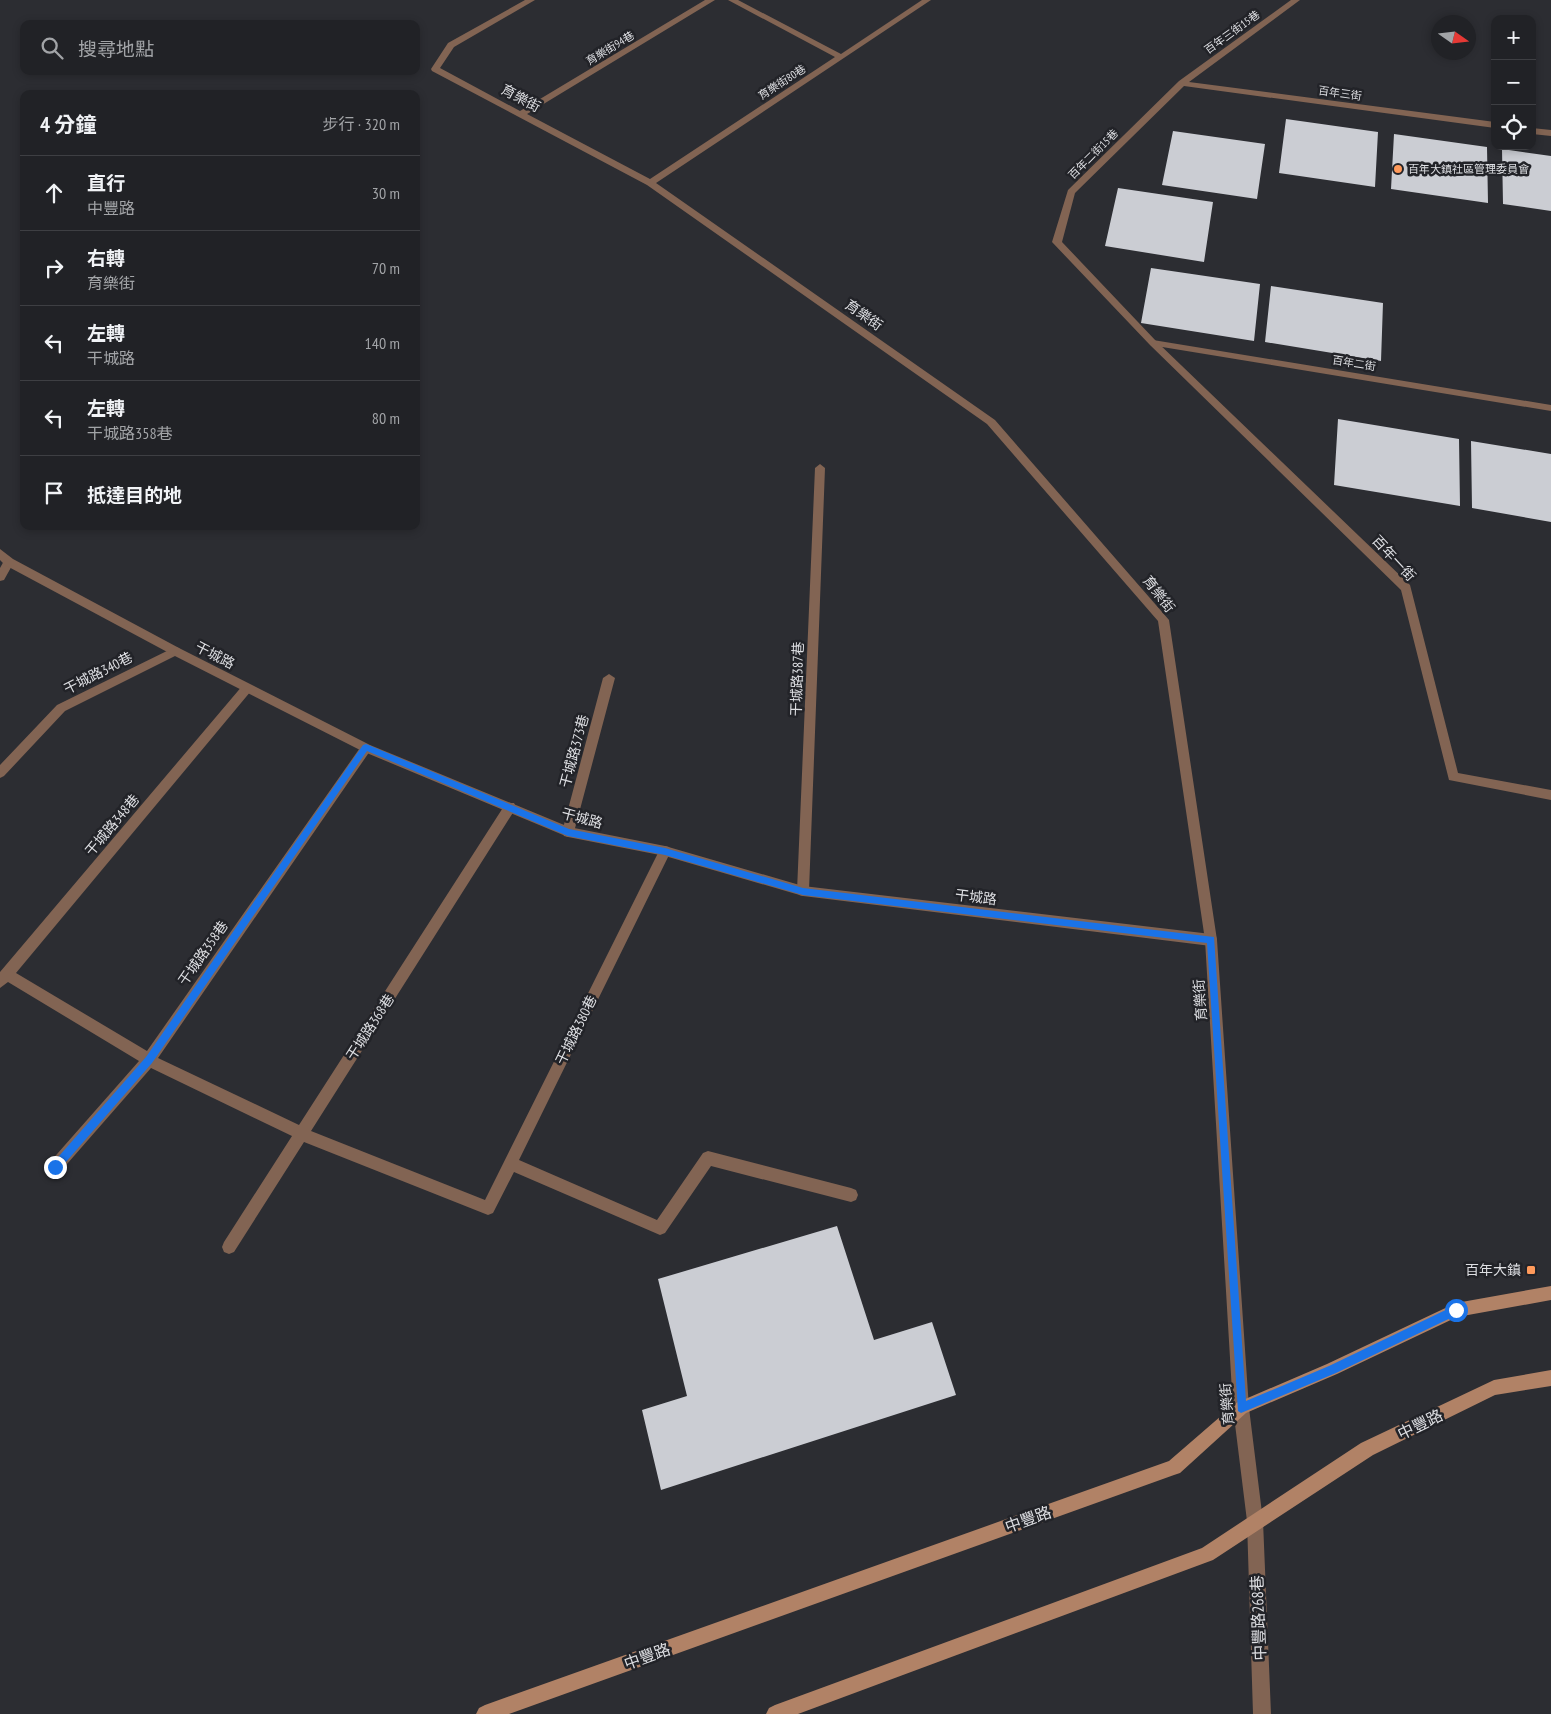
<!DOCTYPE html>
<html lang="zh-TW">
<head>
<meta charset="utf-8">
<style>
	:root { --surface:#212226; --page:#2d2f32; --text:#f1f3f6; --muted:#a2a4a7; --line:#3e3f43 }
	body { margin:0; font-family:"PT Sans Narrow","Noto Sans TC",sans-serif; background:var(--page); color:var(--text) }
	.controls { position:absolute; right:15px; top:15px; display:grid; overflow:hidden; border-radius:10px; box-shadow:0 2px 8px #0003 }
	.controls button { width:45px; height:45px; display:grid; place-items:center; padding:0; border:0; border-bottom:1px solid var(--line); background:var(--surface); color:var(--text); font:25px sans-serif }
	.compass { position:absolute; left:1431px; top:15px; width:45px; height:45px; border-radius:50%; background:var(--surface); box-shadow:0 2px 8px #0003; rotate:104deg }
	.stop { position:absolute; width:15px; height:15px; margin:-11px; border:4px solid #1a73e8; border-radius:50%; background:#fff }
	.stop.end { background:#1a73e8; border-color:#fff; box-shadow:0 1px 5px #0008 }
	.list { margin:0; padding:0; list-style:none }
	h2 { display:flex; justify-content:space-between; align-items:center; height:65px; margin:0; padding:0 20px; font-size:21px }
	h2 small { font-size:16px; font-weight:400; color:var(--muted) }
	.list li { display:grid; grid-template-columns:32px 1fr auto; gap:15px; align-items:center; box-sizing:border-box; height:75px; padding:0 20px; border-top:1px solid var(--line) }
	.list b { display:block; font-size:19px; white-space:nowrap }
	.list p { margin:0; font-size:16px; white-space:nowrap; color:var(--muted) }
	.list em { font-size:16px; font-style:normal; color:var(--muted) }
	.icon { flex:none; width:28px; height:28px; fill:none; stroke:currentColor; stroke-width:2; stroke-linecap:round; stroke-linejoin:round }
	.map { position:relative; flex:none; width:1551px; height:1714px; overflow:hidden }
	.search { position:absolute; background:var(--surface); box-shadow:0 2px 8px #0003; left:20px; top:20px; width:400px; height:55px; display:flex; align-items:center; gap:12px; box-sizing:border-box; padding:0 18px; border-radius:10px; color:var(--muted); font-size:19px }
	.panel { position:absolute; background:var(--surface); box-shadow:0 2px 8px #0003; left:20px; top:90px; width:400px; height:440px; border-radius:10px }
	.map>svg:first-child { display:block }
	.building { fill:#cbcdd3 }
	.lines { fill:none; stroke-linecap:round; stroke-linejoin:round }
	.service { fill:#826453; fill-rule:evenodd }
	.minor { fill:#826453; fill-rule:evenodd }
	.secondary { fill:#b18266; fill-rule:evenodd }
	.route { fill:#1a73e8 }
	.poi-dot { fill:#ff9a5b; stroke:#222328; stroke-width:2 }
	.labels { text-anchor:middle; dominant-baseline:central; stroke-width:5; stroke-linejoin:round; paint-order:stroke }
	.far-street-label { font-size:11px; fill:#dedfe3; stroke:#222328 }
	.far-poi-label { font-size:11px; fill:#dedfe3; stroke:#222328; text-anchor:start }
	.street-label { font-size:14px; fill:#dedfe3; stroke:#222328 }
	.poi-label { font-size:14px; fill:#dedfe3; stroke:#222328; text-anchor:end }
	.near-street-label { font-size:16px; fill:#dedfe3; stroke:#222328 }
</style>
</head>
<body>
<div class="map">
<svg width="1551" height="1714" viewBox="0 0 1551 1714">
	<rect width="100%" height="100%" fill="#2c2d32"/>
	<!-- building -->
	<path class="building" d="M1286 119 1378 132 1375 187 1279 173Z
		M1173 131 1265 144 1257 199 1162 185Z
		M1394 134 1487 147 1488 203 1391 189Z
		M1502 149 1551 156V211L1503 204Z
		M1118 188 1213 202 1204 262 1105 246Z
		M1151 268 1260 284 1254 341 1141 323Z
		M1271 286 1383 303 1381 361 1265 342Z
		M1338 419 1459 439 1460 506 1334 485Z
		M1471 441 1551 454V522L1472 508Z
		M837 1226 874 1340 932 1322 956 1395 661 1490 642 1410 687 1396 658 1279Z"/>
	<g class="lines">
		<!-- service -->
		<path class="service" d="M525 0H535L454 47 440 68 520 111 705 0H715L527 114 650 179 835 57 728 0H738L841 54 922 0H931L656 183 995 420 1169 620 1217 940 1249 1408 1263 1521 1261 1527 1255 1529 1249 1527 1247 1521 1233 1408 1205 940 1158 621 987 424 647 185 432 71 431 69 448 43Z
			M1153 340 1551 405V411L1150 345V341Z
			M820 464 825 468 809 891 807 895 803 896 799 895 797 891 815 468Z
			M9 558 14 562 4 580 0 581V568L5 559Z
			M175 647 179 648 181 651 179 654 65 711 4 776 0 778V765L57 705Z
			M609 674 615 678 574 832 572 836 568 837 564 836 562 832 603 678Z
			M247 683 253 688 251 691 16 973 147 1051 362 745H370L372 748 370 751 158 1058 299 1125 506 803H514L516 807 514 811 311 1131 485 1200 661 847 665 846 669 847 671 851 519 1160 657 1220 703 1153 708 1151 851 1188 856 1190 858 1195 856 1200 851 1202 711 1166 665 1233 660 1235 514 1172 493 1213 488 1215 304 1142 234 1252 229 1254 224 1252 222 1247 224 1242 292 1136 151 1068 60 1172 55 1174 50 1172 48 1167 50 1162 139 1061 8 982 0 988V972L243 685Z"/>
		<!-- minor -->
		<path class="minor" d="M1291 0H1300L1189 82 1495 122V128L1184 86 1075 193 1062 242 1156 341 1410 585 1458 773 1551 790V800L1449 780 1401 590 1150 345 1052 242 1068 190 1179 81Z
			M1532 128 1551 130V136L1532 134Z
			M0 549 13 559 179 648 370 745 569 827 665 846 803 886 1211 934 1216 936 1217 940 1216 944 1211 946 803 896 665 856 568 837 362 751 171 654 5 565 0 560Z
			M1255 1513 1261 1515 1263 1521 1271 1714H1253L1247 1521 1249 1515Z"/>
		<!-- secondary -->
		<path class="secondary" d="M1551 1286V1300L1457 1317 1337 1374 1246 1413 1180 1473 1174 1475 509 1714H476L479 1708 485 1705 1169 1461 1236 1403 1327 1364 1456 1303Z
			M1551 1370V1386L1495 1395 1373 1455 1213 1560 798 1714H766L769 1708 775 1705 1202 1548 1361 1443 1494 1380Z"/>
	</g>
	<!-- route -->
	<path class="route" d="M366 744 569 829 665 848 803 888 1214 937 1246 1401 1329 1366 1456 1305 1460 1310 1459 1314 1336 1373 1241 1413 1238 1411 1207 943 803 895 665 855 568 836 367 751 152 1063 59 1170H52V1164L146 1057 363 745Z"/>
	<!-- markers -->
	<g class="poi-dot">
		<circle cx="1398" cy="169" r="5"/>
		<rect x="1526" y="1265" width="10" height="10" rx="2.5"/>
	</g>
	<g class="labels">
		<!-- far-street labels -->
		<g class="far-street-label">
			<text transform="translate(1232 32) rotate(-36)">百年三街15巷</text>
			<text transform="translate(610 48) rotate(-31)">育樂街94巷</text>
			<text transform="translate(782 82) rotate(-33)">育樂街80巷</text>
			<text transform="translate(1340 93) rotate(8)">百年三街</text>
			<text transform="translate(1093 154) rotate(-45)">百年二街15巷</text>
			<text transform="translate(1354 363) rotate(9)">百年二街</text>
		</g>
		<!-- far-poi labels -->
		<g class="far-poi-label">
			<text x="1408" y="169">百年大鎮社區管理委員會</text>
		</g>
		<!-- street labels -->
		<g class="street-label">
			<text transform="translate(521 98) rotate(28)">育樂街</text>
			<text transform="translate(864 315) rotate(35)">育樂街</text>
			<text transform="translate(1394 558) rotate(47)">百年一街</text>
			<text transform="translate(1159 594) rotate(52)">育樂街</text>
			<text transform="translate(215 655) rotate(27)">干城路</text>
			<text transform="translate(98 673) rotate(-27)">干城路340巷</text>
			<text transform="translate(797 679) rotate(-88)">干城路387巷</text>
			<text transform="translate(574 751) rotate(-75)">干城路373巷</text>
			<text transform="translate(582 818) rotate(15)">干城路</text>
			<text transform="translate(112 825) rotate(-50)">干城路348巷</text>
			<text transform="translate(976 897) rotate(7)">干城路</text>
			<text transform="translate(203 953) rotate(-55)">干城路358巷</text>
			<text transform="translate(1200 1000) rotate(-94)">育樂街</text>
			<text transform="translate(370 1027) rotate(-57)">干城路368巷</text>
			<text transform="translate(576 1030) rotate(-64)">干城路380巷</text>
			<text transform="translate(1227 1404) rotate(-95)">育樂街</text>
		</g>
		<!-- poi labels -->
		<g class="poi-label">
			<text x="1521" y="1270">百年大鎮</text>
		</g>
		<!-- near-street labels -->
		<g class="near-street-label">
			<text transform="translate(1420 1424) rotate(-26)">中豐路</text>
			<text transform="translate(1028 1519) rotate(-20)">中豐路</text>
			<text transform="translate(1258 1618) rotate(-92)">中豐路268巷</text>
			<text transform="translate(647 1656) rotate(-20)">中豐路</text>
		</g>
	</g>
</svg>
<div class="controls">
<button>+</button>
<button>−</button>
<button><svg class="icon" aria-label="locate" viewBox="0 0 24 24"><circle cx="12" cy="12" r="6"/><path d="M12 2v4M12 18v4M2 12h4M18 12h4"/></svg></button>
</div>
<svg class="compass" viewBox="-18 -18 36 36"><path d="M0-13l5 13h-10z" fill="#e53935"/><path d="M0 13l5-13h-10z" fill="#a2a4a7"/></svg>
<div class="stop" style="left:1456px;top:1310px"></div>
<div class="stop end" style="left:55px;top:1167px"></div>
<div class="search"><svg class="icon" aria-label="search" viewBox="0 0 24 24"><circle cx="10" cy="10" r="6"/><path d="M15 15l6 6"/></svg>搜尋地點</div>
<section class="panel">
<h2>4 分鐘<small>步行 · 320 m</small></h2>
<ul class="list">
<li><svg class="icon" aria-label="ahead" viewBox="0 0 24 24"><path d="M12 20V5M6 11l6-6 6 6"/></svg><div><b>直行</b><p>中豐路</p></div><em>30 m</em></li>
<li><svg class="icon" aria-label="right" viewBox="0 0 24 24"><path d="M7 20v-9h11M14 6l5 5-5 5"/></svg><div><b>右轉</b><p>育樂街</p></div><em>70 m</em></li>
<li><svg class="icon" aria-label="left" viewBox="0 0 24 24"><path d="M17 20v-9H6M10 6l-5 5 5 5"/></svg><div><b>左轉</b><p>干城路</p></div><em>140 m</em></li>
<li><svg class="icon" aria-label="left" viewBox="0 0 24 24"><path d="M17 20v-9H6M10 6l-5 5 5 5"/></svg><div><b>左轉</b><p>干城路358巷</p></div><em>80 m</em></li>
<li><svg class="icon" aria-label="arrive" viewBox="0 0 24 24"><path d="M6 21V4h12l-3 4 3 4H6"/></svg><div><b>抵達目的地</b></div></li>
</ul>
</section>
</div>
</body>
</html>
